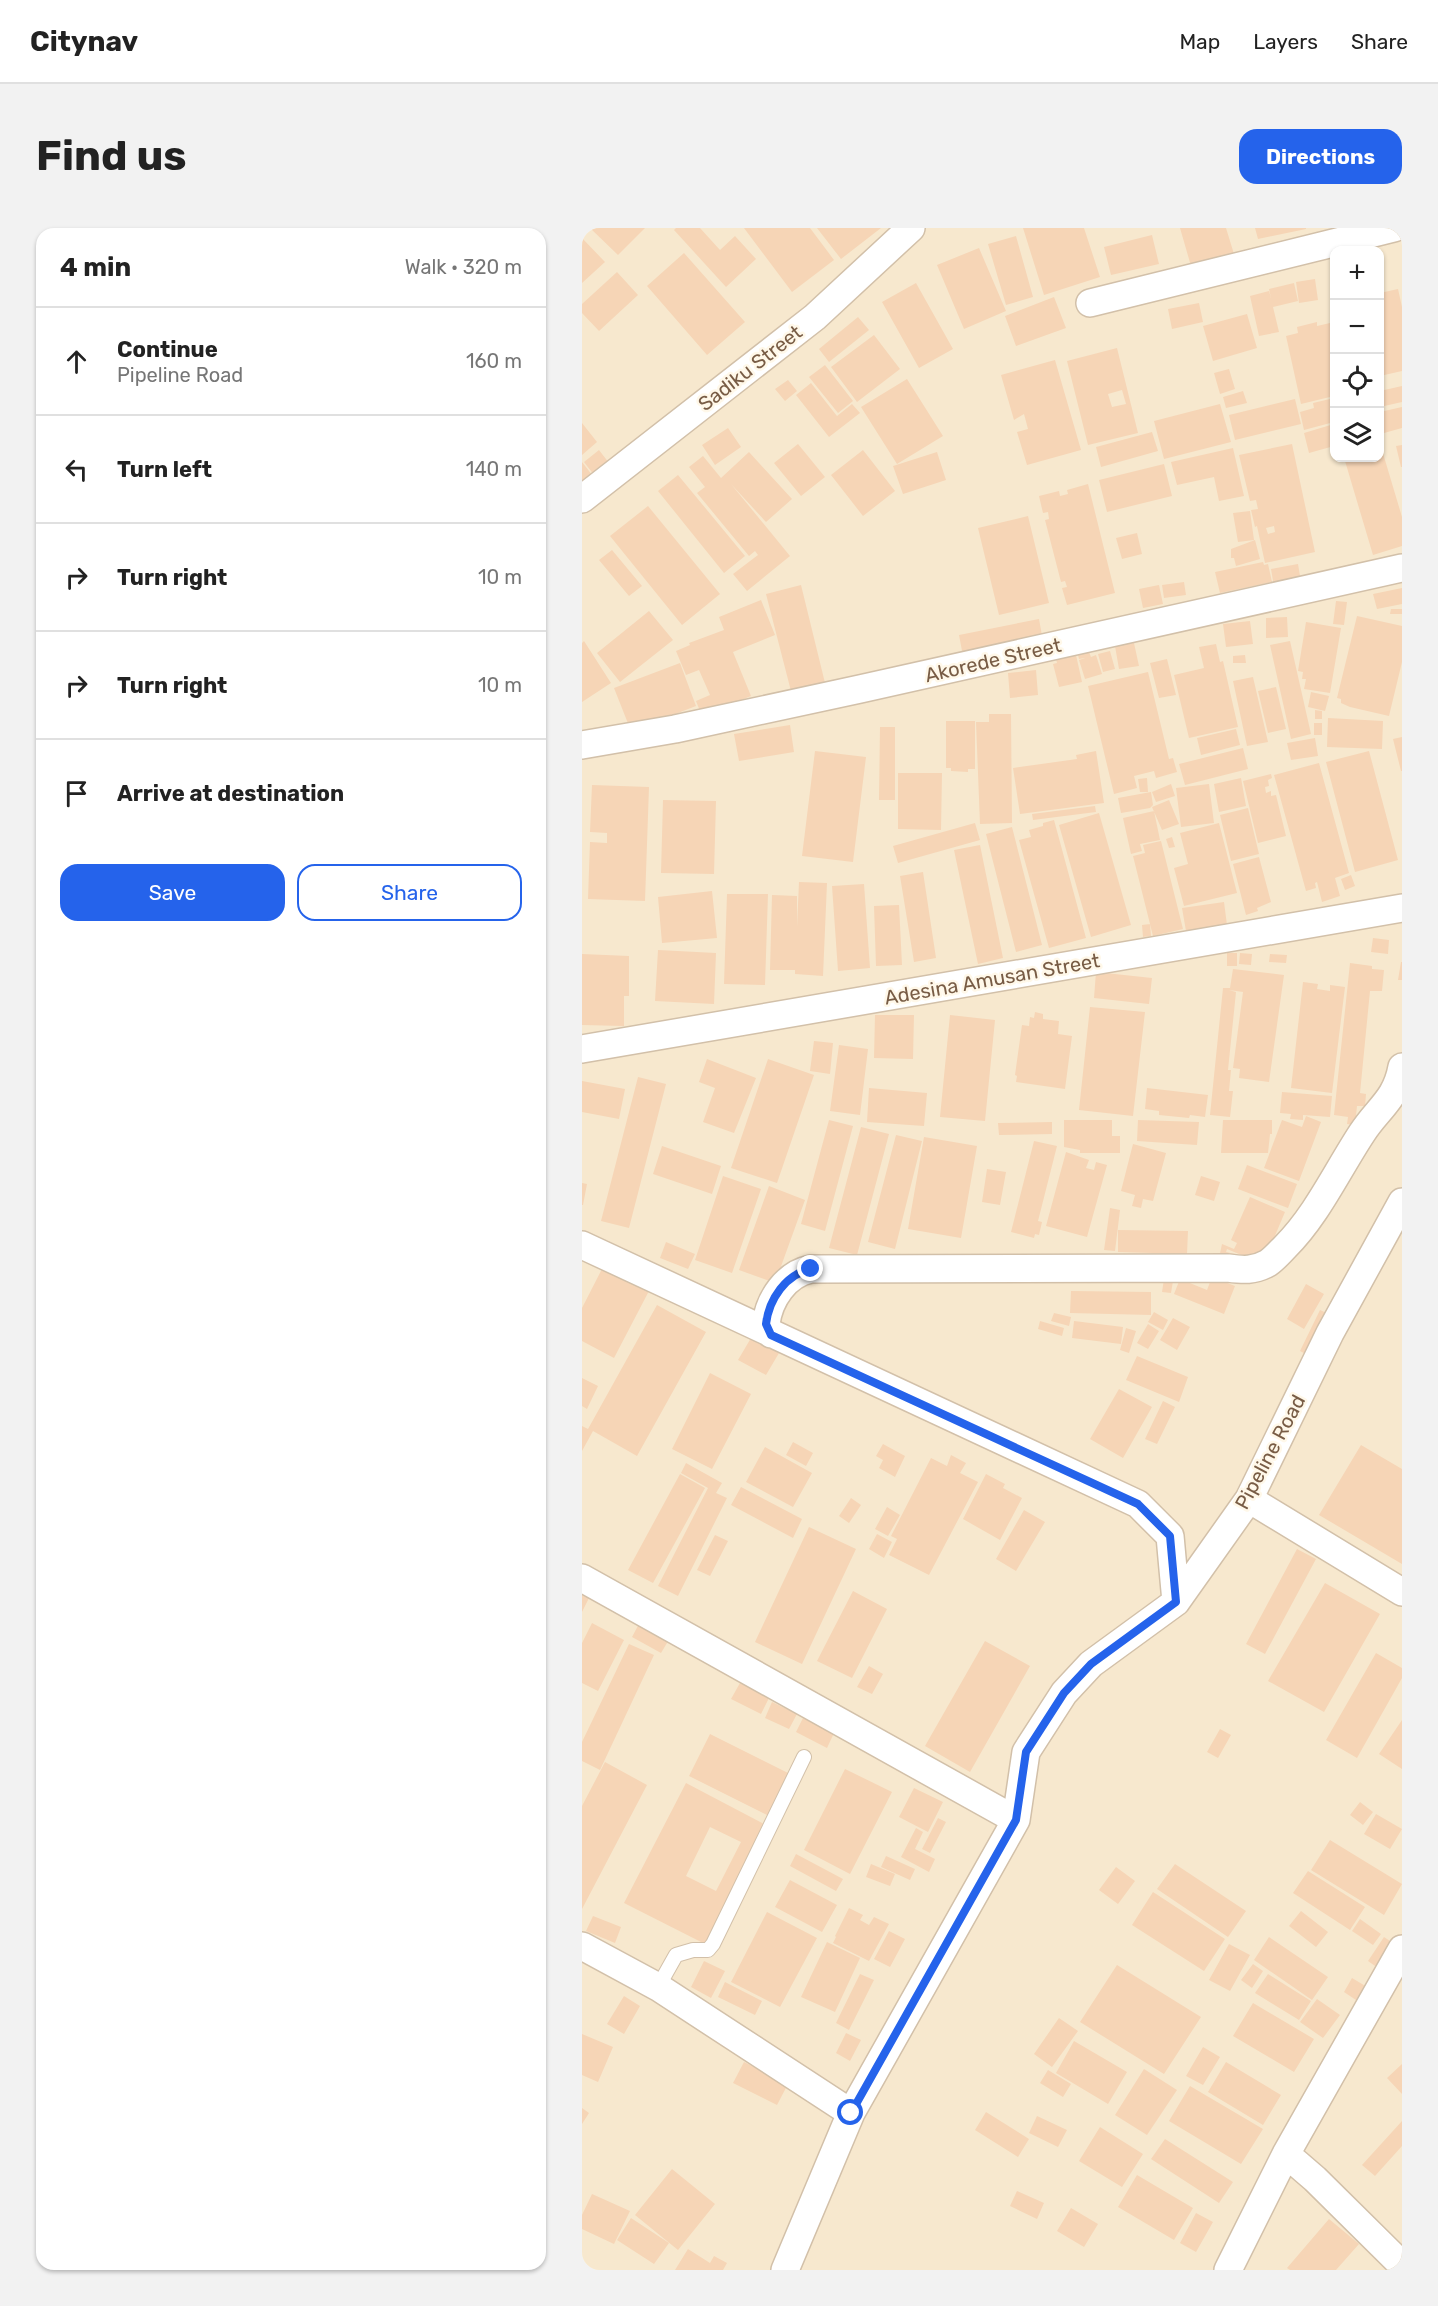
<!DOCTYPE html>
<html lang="en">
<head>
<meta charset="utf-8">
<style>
	:root { --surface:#fff; --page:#f2f2f2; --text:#222; --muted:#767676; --line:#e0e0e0; --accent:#2563eb }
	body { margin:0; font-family:Rubik,sans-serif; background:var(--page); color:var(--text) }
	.controls { position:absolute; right:18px; top:18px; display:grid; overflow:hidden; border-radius:12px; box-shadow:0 2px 4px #0004 }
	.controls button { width:54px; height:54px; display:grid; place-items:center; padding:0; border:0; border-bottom:2px solid var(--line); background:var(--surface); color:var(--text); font:30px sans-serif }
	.stop { position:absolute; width:18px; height:18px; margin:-14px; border:4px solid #2563eb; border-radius:50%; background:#fff }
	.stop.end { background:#2563eb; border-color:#fff; box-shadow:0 2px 6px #0008 }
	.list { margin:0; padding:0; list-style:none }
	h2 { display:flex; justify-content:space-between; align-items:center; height:78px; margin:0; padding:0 24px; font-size:26px }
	h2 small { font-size:20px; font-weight:400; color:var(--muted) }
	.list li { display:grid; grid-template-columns:39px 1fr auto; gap:18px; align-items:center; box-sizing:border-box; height:108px; padding:0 24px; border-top:2px solid var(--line) }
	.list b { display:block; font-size:22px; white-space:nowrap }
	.list p { margin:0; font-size:20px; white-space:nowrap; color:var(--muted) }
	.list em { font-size:20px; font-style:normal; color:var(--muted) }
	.actions { display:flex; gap:12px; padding:18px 24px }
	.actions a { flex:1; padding:14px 0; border:2px solid var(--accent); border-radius:18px; text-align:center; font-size:21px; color:var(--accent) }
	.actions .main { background:var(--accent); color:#fff }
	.icon { flex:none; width:33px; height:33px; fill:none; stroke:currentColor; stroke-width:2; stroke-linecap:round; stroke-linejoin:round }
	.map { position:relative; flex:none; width:820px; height:2042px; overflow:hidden; border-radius:18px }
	header { display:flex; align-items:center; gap:36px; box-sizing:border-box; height:84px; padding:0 30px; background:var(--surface); border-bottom:2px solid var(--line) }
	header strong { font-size:28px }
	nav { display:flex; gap:33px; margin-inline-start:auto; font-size:21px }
	.intro { display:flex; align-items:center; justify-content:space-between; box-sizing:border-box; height:144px; padding:0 36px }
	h1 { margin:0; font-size:42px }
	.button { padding:15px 27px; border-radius:18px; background:var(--accent); color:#fff; font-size:21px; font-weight:700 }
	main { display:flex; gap:36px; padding:0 36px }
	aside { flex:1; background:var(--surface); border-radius:18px; box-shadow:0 2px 4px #0004 }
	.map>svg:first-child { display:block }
	.residential { fill:#f7e8ce; fill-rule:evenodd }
	.building { fill:#f6d5b6; fill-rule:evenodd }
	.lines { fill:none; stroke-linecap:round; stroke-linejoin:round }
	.lane-casing { stroke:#d2c0a9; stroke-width:16 }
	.street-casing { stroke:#d2c0a9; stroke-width:30 }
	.lane { stroke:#fff; stroke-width:14 }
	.street { stroke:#fff; stroke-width:27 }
	.route { stroke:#2563eb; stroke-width:8 }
	.labels { text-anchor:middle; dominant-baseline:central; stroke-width:5; stroke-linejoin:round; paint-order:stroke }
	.street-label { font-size:20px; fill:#785c45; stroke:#fff8e9 }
</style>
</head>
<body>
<header>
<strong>Citynav</strong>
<nav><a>Map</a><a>Layers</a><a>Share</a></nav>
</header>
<div class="intro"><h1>Find us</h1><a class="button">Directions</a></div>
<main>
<aside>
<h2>4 min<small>Walk · 320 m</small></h2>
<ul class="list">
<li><svg class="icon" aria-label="ahead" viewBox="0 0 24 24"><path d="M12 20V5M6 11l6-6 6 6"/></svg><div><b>Continue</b><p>Pipeline Road</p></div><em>160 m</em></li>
<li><svg class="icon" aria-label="left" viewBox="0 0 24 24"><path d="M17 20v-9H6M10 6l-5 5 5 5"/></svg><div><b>Turn left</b></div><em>140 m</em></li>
<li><svg class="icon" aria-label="right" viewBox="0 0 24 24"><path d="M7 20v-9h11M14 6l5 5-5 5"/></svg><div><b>Turn right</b></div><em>10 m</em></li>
<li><svg class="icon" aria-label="right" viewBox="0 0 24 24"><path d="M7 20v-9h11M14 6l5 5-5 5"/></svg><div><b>Turn right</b></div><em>10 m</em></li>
<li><svg class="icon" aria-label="arrive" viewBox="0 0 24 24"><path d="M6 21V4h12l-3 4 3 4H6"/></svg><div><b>Arrive at destination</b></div></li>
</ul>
<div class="actions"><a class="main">Save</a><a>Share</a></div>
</aside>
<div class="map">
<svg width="820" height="2042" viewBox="0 0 820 2042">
	<rect width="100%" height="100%" fill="#fef5e1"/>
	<!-- residential -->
	<path class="residential" d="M0 0H820V2042H0ZM752 22H798V230H752Z"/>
	<!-- building -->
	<path class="building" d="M8 0H63L36 27Z
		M94 0H118L138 22 153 8 174 31 144 59 92 2Z
		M162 0H228L252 32 210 64Z
		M235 0H299L259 31Z
		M441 0H502L518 49 462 67Z
		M598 0H644L652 26 609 38Z
		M673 0H724V1L676 11Z
		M570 7 577 36 529 47 522 19Z
		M434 8 451 69 424 77 406 16Z
		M0 10 23 34 0 55Z
		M397 20 424 83 382 101 355 37Z
		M102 25 163 94 125 127 65 58Z
		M35 44 56 67 17 103 0 85V76Z
		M733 51 736 72 717 75 714 54Z
		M334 55 371 121 337 140 300 74Z
		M712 55 716 73 691 79 697 104 677 108 668 68 687 63 689 70 687 61Z
		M816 61 820 79V143L798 148V65Z
		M472 69 484 100 434 118 423 88Z
		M617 75 621 94 590 101 586 81Z
		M665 86 675 120 631 133 621 98Z
		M276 89 287 102 247 134 237 121Z
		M735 94V98L748 95 752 112V168L719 176 704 108 716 105 715 99Z
		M292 107 318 141 275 174 249 139Z
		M535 120 556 205 506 217 485 133ZM540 162 544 176 530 179 526 166Z
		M473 132 499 222 445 237 435 204 446 201 442 186 432 192 419 147Z
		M243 137 271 173 256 185 227 149Z
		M647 141 653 161 638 166 632 145Z
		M325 151 361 208 315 236 279 179Z
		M206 152 215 163 203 173 193 161Z
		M229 155 255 188 270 176 278 185 247 209 214 167Z
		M820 158V174L798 179V163Z
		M661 163 665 175 644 180 641 169Z
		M752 170V194L722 202 718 184 732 180 731 175Z
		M713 171 719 196 653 212 647 187Z
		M638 176 649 214 582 231 572 193Z
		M820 179V200L802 205 798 184Z
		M0 195 15 214 0 227Z
		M752 196V218L727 225 722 205Z
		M146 200 159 219 133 237 120 217Z
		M570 204 576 223 519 239 514 219Z
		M216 216 243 249 219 268 192 235Z
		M710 216 733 324 683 335 675 298 673 299 669 282 676 281 674 272 668 273 657 227ZM692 298 693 304 686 306 684 300Z
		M820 217V239H819L814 218Z
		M651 220 662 268 637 273 632 249 595 257 589 234Z
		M17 222 27 235 12 247 2 234Z
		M281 222 313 263 281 288 249 247Z
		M800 222 820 289V318L791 327 763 233 774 230H798V223Z
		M167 224 210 271 184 294 149 256 208 328 165 363 151 346 176 327 173 323 167 328 115 265 123 259 107 239 121 228 139 250Z
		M355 224 364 252 321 266 311 238Z
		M0 234 14 252 0 262Z
		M582 236 590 268 525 284 517 252Z
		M96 247 163 328 142 345 76 263Z
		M506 256 533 365 485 377 480 360 485 359 483 353 479 354 463 292 467 291 466 284 461 285 457 268 477 263 478 268 486 266 485 262Z
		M66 278 138 366 100 397 28 308Z
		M668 283 672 312 656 314 651 285Z
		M446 288 467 375 417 387 396 300Z
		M555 305 560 326 540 331 534 310Z
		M673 312 678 331 654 338 652 330H649V321Z
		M30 322 60 358 47 368 17 332Z
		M681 334 682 337 686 336 690 354 638 365 633 344Z
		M716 336 719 354 692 359 689 341Z
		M602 354 604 367 582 370 580 357Z
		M219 357 244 459 210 467 184 366Z
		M577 357 581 376 561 380 557 361Z
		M820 360V376L795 381 791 366Z
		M179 372 193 407 151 424 169 468 120 488 114 473 128 467 117 442 104 447 94 423 108 417 107 415 142 402 137 389Z
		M754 373 765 374 762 397 751 396Z
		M809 381H820V386H808Z
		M67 383 91 412 38 454 15 425Z
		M775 388 820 398V434L807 488 768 479 759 475V471L755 470Z
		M705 389 706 409 684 410V390Z
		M457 391 461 413 381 428 377 407Z
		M668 393 671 416 644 419 641 396Z
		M724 394 759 400 748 465 722 461 724 451H720L721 444 716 443Z
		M2 413 29 455 0 474V415Z
		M708 413 729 506 709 511 688 417Z
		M552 415 557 438 537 441 533 418Z
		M634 416 638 434 641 433 656 499 607 510 592 447 622 440 617 419Z
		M528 423 533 441 521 444 516 426Z
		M507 424 509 429 514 427 520 446 503 451 497 432 503 430 497 431 496 427Z
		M494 427 500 454 477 459 471 436 475 435 474 431Z
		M663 427 664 435H651V428Z
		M585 431 594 467 577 470 568 435Z
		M98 435 114 478 49 503 32 460Z
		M454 442 456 467 428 470 426 445Z
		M566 444 587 531 591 530 595 544 574 550 572 543 552 548 555 560 532 566 506 458Z
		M671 449 686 514 665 518 651 453Z
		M694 459 704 501 686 505 676 463Z
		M729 464 747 468 743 483 726 479Z
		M733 482 740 483V491H733Z
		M407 486H429L430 595 398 596 394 494H407Z
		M746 490 801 493 800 521 745 519Z
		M364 493H393V541H386V544L369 543V540H364Z
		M732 495H740V507H732Z
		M208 497 212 524 157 533 152 506Z
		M298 499H313V572H297Z
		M654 501 658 517 619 527 615 510Z
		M820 509V543H819L811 511Z
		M733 510 736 528 709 532 705 515Z
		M661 520 666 541 603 557 597 536Z
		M233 523 284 529 271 634 220 628Z
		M514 523 522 575 438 586 431 540 495 531 494 527Z
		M787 523 816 632 773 644 744 534Z
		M737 535 767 645 753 650 758 668 740 674 735 654 733 655 734 660 724 663 692 547Z
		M316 545H360L359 602 316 601Z
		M689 546 690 550 686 552 687 558 683 559 684 565 689 563V568L694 567 704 608 676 615 661 553Z
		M565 550 566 564H558L556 551Z
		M659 550 664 578 637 584 632 556Z
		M589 556 593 568 574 574 570 564Z
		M627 556 632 595 599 599 594 560Z
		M10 557 67 559 63 673 6 671 8 614 25 615V605L8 604Z
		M569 564 571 577 568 580 539 585 536 570Z
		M81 572 134 573 132 646 79 645Z
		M587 572 597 596 580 602 570 579Z
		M513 578 514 584 451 592 450 586Z
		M666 580 677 626 649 633 638 587Z
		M572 583 578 612 558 616 560 623 549 626 541 590Z
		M517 585 549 697 509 709 477 597Z
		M472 592 504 710 467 720 437 612 449 609 447 602 461 598V595Z
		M393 595 398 612 316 635 311 618Z
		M637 595 655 665 602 678 592 640 606 636 598 605Z
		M430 599 460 717 434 724 404 606Z
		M590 609 593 619 587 620 584 611Z
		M579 613 601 701 571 708 551 628 563 625 561 617Z
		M398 617 421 730 396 736 372 622Z
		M677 629 689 674 675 680 676 683 664 687 651 636Z
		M341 644 354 730 332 734 318 648Z
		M769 647 773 658 763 662 759 651Z
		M217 654 245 655 241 748 213 746V742H188L190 667 215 668V699Z
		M282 656 288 740 256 743 250 658Z
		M130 663 135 710 80 715 76 669Z
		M145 666H186L183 757 142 756Z
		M642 674 645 697 604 703 600 680Z
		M317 677 320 737 294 738 292 678Z
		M568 696 569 708 561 709 560 697Z
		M791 710 807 712 806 726 789 724Z
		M76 722 134 725 132 776 73 773Z
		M645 725H655V738H645Z
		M658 725 670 726 669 737 657 736Z
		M0 726 47 728V768H42V798L0 797Z
		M688 726 705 727 704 735 687 734Z
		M819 734H820V752H816Z
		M768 735 790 738V741L802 742 800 763H788L778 865 784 866 783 878H775L773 897 765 896 766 889 752 887Z
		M651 741 702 747 687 854 657 850 658 841 651 840 661 764 647 762 654 764 646 842H649L647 863H651L648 889 628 887 641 760H648Z
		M514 744 570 750 567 776 512 770Z
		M721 754 736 756 735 761 748 763V757L763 759 750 865 709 860Z
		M508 779 563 784 551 888 497 882Z
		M453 784 461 786V791L477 793 476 806 490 808 483 861 434 854 435 848 433 847 440 797 447 798 448 789 452 790Z
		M293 787H332L331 831 292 830Z
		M368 787 413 792 403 893 358 889Z
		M232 813 251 815 248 846 228 843Z
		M257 817 286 821 278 887 248 883Z
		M125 831 174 850 152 905 121 894 133 860 117 854Z
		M186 831 232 847 195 955 149 940Z
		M56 849 84 856 47 1000 19 993Z
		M0 853 43 861 37 891 0 884Z
		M287 860 345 865 342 898 285 894Z
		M565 860 626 867 623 889 608 887 607 890 577 887V883L563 881Z
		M700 864 750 868 748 889 721 887V892L708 891 709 886 698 885Z
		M724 888 739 894 717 953 682 940 700 892 720 899Z
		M247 892 271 898 243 1003 219 996Z
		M482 892H530V908H538V925H498V922L482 919Z
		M556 892 617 894 615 917 555 913Z
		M641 892H690V906H688L686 925H639Z
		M470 894V906L417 907 416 895Z
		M279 899 307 906 275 1027 247 1020Z
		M314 907 340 913 313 1021 286 1014Z
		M342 909 395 918 379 1010 326 1001Z
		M452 913 475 918 456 993 460 994 457 1007 453 1006 452 1010 429 1004Z
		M551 916 584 925 571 973 561 971 559 980 550 978 553 967 539 963Z
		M80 918 139 938 130 966 71 946Z
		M484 924 507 932 504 940 512 942 514 934 525 937 505 1009 464 998Z
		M665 937 715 956 706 980 656 961Z
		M405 941 424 944 418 977 400 974Z
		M141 948 179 961 150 1045 113 1032Z
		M619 948 638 954 632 973 613 967Z
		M0 955 5 956 1 977H0Z
		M187 958 223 972 193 1055 157 1042Z
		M668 969 703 984 681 1036 645 1021 644 1024 657 1027 655 1034 637 1030 640 1016 652 1021 655 1015 649 1012Z
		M528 980 538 982 533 1023 522 1022Z
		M536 1002 606 1003 605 1026 536 1024Z
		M84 1014 113 1026 106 1041 78 1030Z
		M22 1037 68 1061 32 1130 0 1113V1080Z
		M630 1049 653 1058 642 1086 592 1066 598 1051 625 1062Z
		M582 1051 591 1053 589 1065 580 1064Z
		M724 1056 742 1066 722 1101 705 1091Z
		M489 1063 569 1064V1087L488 1085Z
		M75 1077 124 1104 55 1228 11 1203 0 1223V1198L6 1201Z
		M738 1082 751 1088 731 1130 718 1123Z
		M572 1084 586 1092 581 1102 566 1094Z
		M472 1085 489 1089 487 1098 469 1093Z
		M591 1090 608 1099 595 1122 578 1112Z
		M458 1093 482 1100 480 1108 456 1101Z
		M492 1093 541 1099 539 1116 490 1110Z
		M566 1096 577 1103 566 1121 555 1115Z
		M544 1100 554 1103 547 1125 538 1122Z
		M169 1110 197 1125 184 1147 156 1132Z
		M555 1128 606 1149 597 1174 544 1152Z
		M128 1145 169 1166 130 1241 90 1221Z
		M0 1150 16 1158 5 1181 0 1178Z
		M537 1161 570 1179 541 1230 508 1211Z
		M581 1173 593 1179 575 1216 563 1211Z
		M211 1214 231 1225 224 1238 204 1227Z
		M301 1216 323 1228 313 1249 297 1240 301 1232 294 1228Z
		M779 1217 820 1241V1336L737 1287Z
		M183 1219 230 1245 211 1279 164 1254Z
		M369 1227 384 1235 378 1245 396 1254 347 1347 307 1327 315 1311 309 1308 349 1230 365 1238Z
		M104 1235 140 1255 134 1265 145 1270 96 1368 76 1358 126 1260 99 1245Z
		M98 1246 123 1260 71 1355 46 1342Z
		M404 1246 423 1256 421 1260 440 1270 418 1312 381 1291Z
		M159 1259 220 1291 211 1310 149 1277Z
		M269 1270 279 1277 267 1295 257 1288Z
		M305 1279 318 1287 306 1308 293 1301Z
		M442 1282 463 1294 434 1343 414 1331Z
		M227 1299 274 1321 220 1436 173 1414Z
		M295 1306 310 1314 302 1330 287 1321Z
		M133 1307 146 1313 128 1348 115 1342Z
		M715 1321 734 1331 683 1426 664 1416Z
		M743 1355 798 1386 742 1484 686 1453Z
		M271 1363 305 1381 270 1450 235 1433Z
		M0 1367 7 1370 0 1384Z
		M58 1394 88 1410 79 1425 50 1409Z
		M10 1395 42 1412 16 1463 0 1455V1415Z
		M403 1413 448 1438 388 1544 343 1518Z
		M47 1416 72 1427 18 1542 0 1533V1514Z
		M794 1425 820 1440V1450L775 1530 744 1512Z
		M287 1438 301 1446 290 1466 275 1459Z
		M158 1455 187 1470 179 1486 149 1471Z
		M190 1474 215 1486 207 1501 183 1490Z
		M221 1490 252 1505 245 1520 214 1504Z
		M820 1492V1541L797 1526Z
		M638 1501 649 1507 636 1530 625 1524Z
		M128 1506 208 1546 187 1588 107 1548Z
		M23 1534 65 1557 0 1681V1578Z
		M263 1541 310 1564 268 1646 222 1622Z
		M104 1555 184 1597 123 1716 42 1675ZM128 1599 159 1614 134 1663 104 1648Z
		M332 1560 361 1574 346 1604 317 1589Z
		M778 1574 791 1584 781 1597 768 1587Z
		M794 1586 820 1601 808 1621 782 1606Z
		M356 1590 364 1594 348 1625 340 1621Z
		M334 1600 341 1604 333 1621 353 1631 347 1644 319 1629Z
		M748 1612 820 1656 802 1687 729 1642Z
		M214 1626 261 1651 254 1663 208 1638Z
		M304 1628 333 1641 328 1652 299 1639Z
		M289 1636 313 1646 308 1658 284 1649Z
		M593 1636 664 1683 646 1709 575 1661Z
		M534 1639 553 1653 536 1676 517 1662Z
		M726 1643 783 1679 768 1702 711 1665Z
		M208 1652 255 1677 240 1704 193 1679Z
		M571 1664 643 1711 622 1743 550 1697Z
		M267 1680 281 1687 278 1692 287 1697 292 1689 307 1696 287 1733 251 1715 254 1709 253 1708Z
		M719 1683 746 1704 734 1719 707 1698Z
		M185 1684 235 1710 198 1779 149 1754Z
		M11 1688 39 1699 33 1715 4 1703Z
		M778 1691 799 1706 791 1717 770 1703Z
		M307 1703 323 1711 308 1739 292 1731Z
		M687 1709 746 1749 730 1772 672 1732Z
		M802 1709 820 1721 803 1745 786 1733Z
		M245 1714 278 1730 253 1784 219 1769Z
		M647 1716 668 1727 648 1763 627 1752Z
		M122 1733 143 1743 129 1770 109 1759Z
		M671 1736 681 1743 670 1760 659 1752Z
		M535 1737 619 1789 582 1846 498 1794Z
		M278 1746 292 1752 267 1802 254 1795Z
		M686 1746 729 1773 717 1792 673 1765Z
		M770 1750 790 1762 780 1776 762 1764Z
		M143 1754 180 1773 173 1787 136 1769Z
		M42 1768 58 1778 42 1806 25 1796Z
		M735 1771 758 1787 741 1810 718 1794Z
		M671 1775 732 1811 712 1844 651 1808Z
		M477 1790 496 1803 470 1839 452 1826Z
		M264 1805 279 1812 268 1833 254 1825Z
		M0 1806 31 1819 16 1854 0 1847Z
		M492 1813 545 1844 526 1876 474 1845Z
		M621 1819 638 1829 621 1857 604 1848Z
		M162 1834 206 1856 195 1877 151 1855Z
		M644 1834 699 1867 681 1897 626 1864Z
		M820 1836V1866L805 1850Z
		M562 1841 595 1862 565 1907 533 1887Z
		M466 1842 489 1856 481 1869 458 1855Z
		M608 1858 681 1901 659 1936 587 1893Z
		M0 1880 7 1885 0 1896Z
		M404 1884 447 1911 436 1929 393 1902Z
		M455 1888 485 1902 476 1919 447 1905Z
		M820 1893V1918L793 1948 780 1937Z
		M518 1899 561 1926 540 1959 497 1933Z
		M583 1911 651 1954 637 1975 569 1931Z
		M90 1941 133 1976 96 2022 53 1987Z
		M555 1947 611 1980 592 2012 536 1979Z
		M435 1963 462 1975 455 1991 428 1978Z
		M10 1966 48 1983 32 2016 0 2001V1987Z
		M489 1980 516 1996 502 2019 475 2003Z
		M614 1985 631 1994 614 2024 598 2015Z
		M49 1990 87 2015 72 2036 35 2012Z
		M747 1991 777 2016 754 2042H708L705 2040Z
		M106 2021 128 2035 132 2028 145 2035 141 2042H93Z"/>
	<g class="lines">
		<defs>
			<path id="lane" d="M76 1759 94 1727 111 1722H126L131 1716 222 1529"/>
			<path id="street" d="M508 75 812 0
				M0 271 233 89 329 0
				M0 517 93 501 278 461 820 340
				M0 821 820 680
				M0 1017 556 1276 588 1308 594 1374
				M189 1106 184 1096C187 1071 204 1046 229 1041L646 1040C661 1042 672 1043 686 1035 692 1031 698 1024 703 1019 735 987 755 943 780 905 796 880 814 872 820 839
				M667 1271 820 1364
				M0 1350 434 1592
				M0 1718 76 1759 269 1885
				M704 1926 733 1951 820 2037
				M203 2042 269 1885 434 1592 444 1524 482 1465 509 1436 594 1374 667 1271 748 1105 820 974
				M646 2042 704 1926 820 1721"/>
		</defs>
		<!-- lane casing -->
		<use href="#lane" class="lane-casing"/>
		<!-- street casing -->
		<use href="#street" class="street-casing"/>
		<!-- lane -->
		<use href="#lane" class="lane"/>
		<!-- street -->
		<use href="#street" class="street"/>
	</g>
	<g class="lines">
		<!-- route -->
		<path class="route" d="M229 1041C204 1046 187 1071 184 1096L189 1107 556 1276 588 1308 594 1374 509 1436 482 1465 444 1524 434 1592 269 1885"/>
	</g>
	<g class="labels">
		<!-- street labels -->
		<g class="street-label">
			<text transform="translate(168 140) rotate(-38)">Sadiku Street</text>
			<text transform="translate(411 432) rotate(-13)">Akorede Street</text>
			<text transform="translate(410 751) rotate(-10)">Adesina Amusan Street</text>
			<text transform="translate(688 1224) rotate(-62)">Pipeline Road</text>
		</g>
	</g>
</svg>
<div class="controls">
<button>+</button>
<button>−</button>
<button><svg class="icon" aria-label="locate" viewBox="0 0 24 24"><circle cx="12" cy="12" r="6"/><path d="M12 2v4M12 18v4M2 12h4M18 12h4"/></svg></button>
<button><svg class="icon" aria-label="layers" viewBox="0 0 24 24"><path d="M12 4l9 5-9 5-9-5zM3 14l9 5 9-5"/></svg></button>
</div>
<div class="stop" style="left:269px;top:1885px"></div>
<div class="stop end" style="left:229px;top:1041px"></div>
</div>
</main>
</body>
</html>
